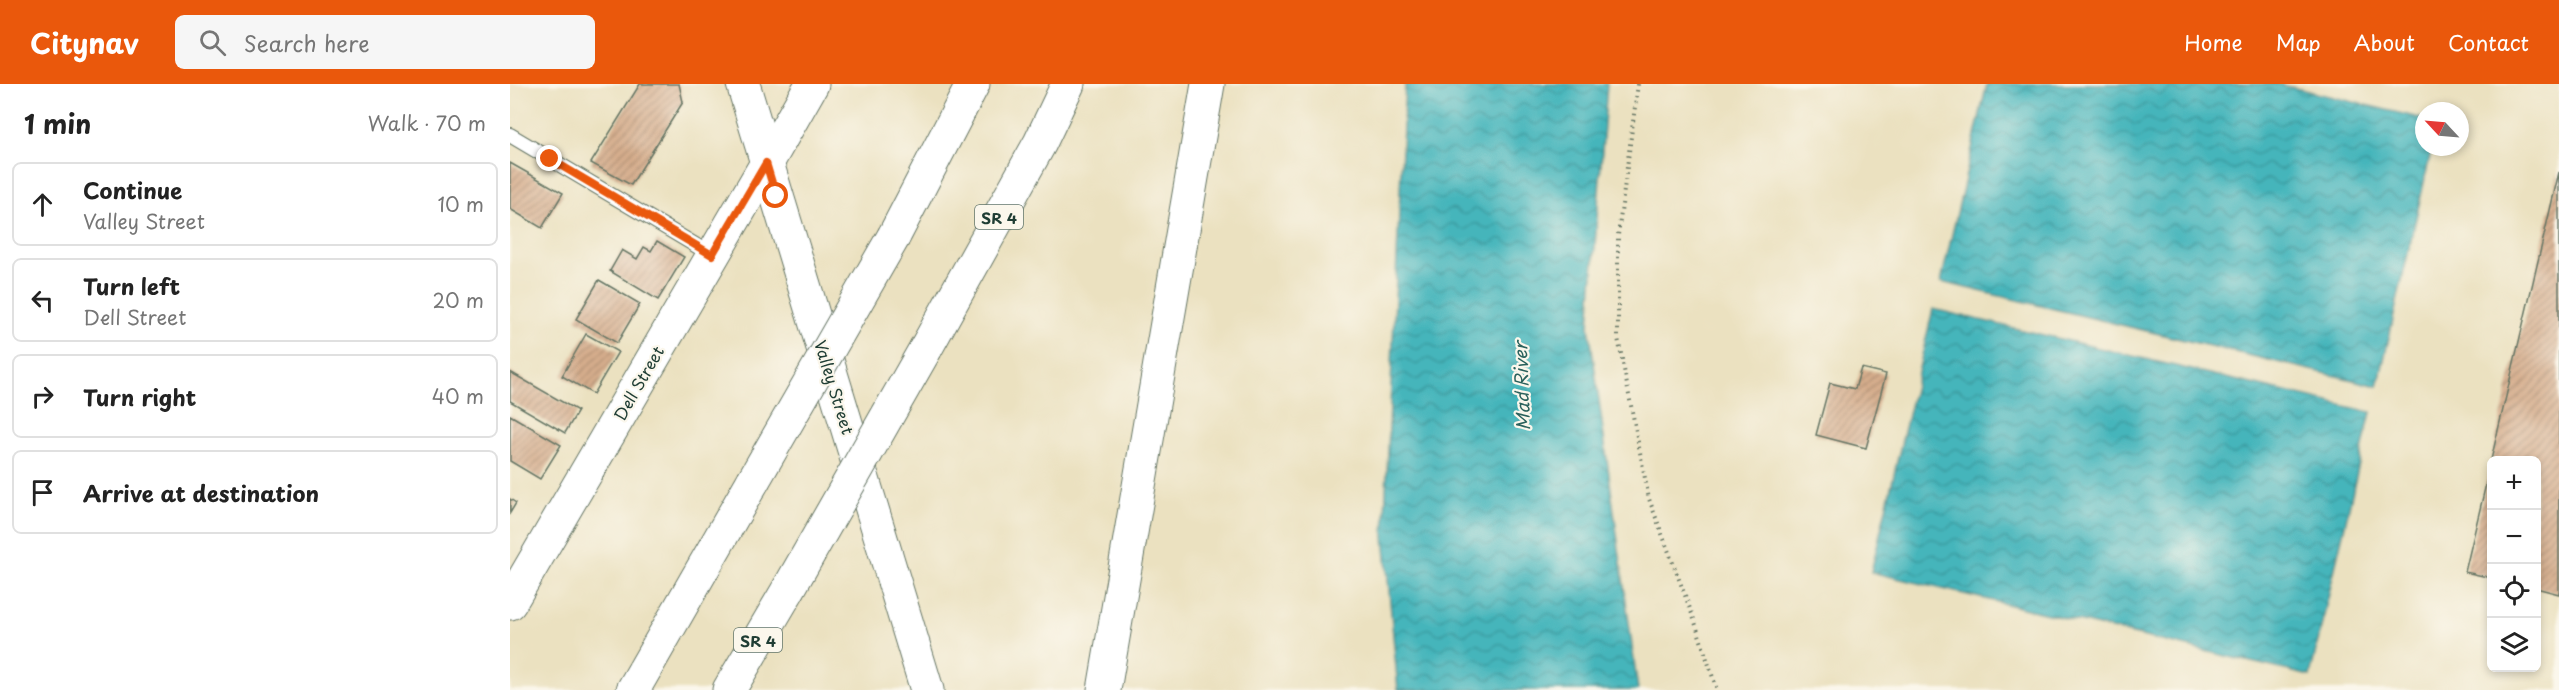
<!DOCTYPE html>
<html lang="en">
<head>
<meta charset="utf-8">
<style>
	:root { --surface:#fff; --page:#f6f6f6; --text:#222; --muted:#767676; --line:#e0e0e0; --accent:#ea580c }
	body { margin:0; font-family:"Playpen Sans",sans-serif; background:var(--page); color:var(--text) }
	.controls { position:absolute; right:18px; bottom:18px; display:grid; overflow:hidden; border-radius:9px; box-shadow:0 3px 9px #0003 }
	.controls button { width:54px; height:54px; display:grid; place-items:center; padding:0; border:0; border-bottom:2px solid var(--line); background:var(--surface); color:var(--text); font:30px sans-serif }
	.compass { position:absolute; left:1905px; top:18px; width:54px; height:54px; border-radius:50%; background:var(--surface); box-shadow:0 3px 9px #0003; rotate:296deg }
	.stop { position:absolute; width:18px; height:18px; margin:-14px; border:4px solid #ea580c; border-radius:50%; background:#fff }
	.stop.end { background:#ea580c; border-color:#fff; box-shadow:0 2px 6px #0008 }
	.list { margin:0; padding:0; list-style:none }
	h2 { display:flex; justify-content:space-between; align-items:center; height:78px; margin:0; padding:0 24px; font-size:26px }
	h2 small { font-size:20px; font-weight:400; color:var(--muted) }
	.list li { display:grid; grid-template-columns:39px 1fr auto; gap:18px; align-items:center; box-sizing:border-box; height:84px; margin:0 12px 12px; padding:0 12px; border:2px solid var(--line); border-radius:9px }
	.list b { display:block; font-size:22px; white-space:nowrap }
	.list p { margin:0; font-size:20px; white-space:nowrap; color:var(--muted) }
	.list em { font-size:20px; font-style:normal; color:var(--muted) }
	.icon { flex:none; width:33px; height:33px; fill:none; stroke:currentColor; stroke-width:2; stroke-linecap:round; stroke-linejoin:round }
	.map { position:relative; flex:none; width:2049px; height:606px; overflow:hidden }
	header { display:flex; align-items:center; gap:36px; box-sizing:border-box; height:84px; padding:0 30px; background:var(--accent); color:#fff }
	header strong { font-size:28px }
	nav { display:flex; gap:33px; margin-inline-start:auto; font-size:21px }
	.search { width:420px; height:54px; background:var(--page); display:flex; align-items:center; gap:15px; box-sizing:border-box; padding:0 21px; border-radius:9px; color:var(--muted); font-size:22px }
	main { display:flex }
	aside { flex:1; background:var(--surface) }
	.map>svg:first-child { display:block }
	.water { fill:url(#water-waves); stroke:#327978; stroke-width:1.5 }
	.building { fill:url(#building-hatch) }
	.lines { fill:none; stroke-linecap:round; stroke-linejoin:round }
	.service-casing { stroke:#667665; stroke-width:16 }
	.secondary-casing { stroke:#667665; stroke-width:35 }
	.motorway-casing { stroke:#667665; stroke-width:35 }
	.path { stroke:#667665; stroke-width:4; stroke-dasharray:1.5 4.5; stroke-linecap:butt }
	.service { stroke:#fff; stroke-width:14 }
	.secondary { stroke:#fff; stroke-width:33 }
	.motorway { stroke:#fff; stroke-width:33 }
	.motorway-bridge-casing { stroke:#667665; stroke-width:35; stroke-linecap:butt }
	.motorway-bridge { stroke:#fff; stroke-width:33 }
	.route { stroke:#ea580c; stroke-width:8 }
	.labels { text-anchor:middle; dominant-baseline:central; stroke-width:4.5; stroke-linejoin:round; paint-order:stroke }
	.shield { fill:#fbf7ec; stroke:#61756b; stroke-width:1.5 }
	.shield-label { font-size:15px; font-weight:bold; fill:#1f3d34 }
	.street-label { font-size:16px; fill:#1f3d34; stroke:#fbf7ec }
	.water-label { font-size:18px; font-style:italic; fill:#2a615c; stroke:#fbf7ec }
</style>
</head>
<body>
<header>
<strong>Citynav</strong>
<div class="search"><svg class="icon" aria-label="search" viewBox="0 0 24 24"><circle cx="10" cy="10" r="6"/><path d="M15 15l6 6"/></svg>Search here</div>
<nav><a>Home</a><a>Map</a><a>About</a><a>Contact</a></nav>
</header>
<main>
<aside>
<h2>1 min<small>Walk · 70 m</small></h2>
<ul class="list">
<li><svg class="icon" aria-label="ahead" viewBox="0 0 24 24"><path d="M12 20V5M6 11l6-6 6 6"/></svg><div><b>Continue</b><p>Valley Street</p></div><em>10 m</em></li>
<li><svg class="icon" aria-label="left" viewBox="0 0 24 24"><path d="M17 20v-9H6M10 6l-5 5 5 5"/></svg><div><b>Turn left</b><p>Dell Street</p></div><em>20 m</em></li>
<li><svg class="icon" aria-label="right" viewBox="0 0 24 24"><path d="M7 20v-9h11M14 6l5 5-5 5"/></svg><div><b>Turn right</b></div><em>40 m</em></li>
<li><svg class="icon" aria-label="arrive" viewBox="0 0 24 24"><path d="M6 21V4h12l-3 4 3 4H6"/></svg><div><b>Arrive at destination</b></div></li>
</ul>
</aside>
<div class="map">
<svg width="2049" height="606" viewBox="0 0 2049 606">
	<defs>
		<pattern id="water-waves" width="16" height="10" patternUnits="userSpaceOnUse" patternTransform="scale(1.5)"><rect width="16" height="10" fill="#45b5bb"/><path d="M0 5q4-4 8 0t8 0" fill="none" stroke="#399499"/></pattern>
		<pattern id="building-hatch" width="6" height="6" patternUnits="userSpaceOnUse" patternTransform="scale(1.5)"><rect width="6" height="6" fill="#d6ad8c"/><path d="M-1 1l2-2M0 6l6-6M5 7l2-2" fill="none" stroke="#ad8e73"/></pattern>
	</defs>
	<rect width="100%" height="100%" fill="#fbf7ec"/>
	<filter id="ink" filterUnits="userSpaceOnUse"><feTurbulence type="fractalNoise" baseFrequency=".0167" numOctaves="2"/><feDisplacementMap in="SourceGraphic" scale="12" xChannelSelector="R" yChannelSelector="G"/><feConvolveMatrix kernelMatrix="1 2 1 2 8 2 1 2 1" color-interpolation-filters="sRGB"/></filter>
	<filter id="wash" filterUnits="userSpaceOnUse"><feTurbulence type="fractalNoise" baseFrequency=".008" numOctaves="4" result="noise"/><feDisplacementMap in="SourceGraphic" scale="24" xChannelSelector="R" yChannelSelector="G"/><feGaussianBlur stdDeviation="1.35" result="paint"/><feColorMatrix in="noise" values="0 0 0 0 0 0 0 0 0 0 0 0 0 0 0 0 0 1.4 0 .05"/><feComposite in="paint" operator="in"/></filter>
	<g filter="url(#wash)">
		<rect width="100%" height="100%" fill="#ebe1c0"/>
		<!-- water -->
		<path class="water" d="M895 0H1097L1079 242 1128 606H888L874 452Z
			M1477 0H1769L1914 35V63H1922L1868 302 1431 198Z
			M1423 225 1861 328 1800 592 1361 488Z"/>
		<g id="blocks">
			<!-- building -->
			<path class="building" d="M130 0H169L173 18 121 101 81 79Z
				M0 79 53 109 32 144 0 125Z
				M2049 88V510L2026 504V376H1981Z
				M147 157 174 173 148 216 100 187 112 166 127 175 134 163 141 167Z
				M89 196 130 220 107 259 66 235Z
				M76 250 108 268 83 310 52 292Z
				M1351 284 1376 290 1356 364 1306 351 1320 299 1345 305Z
				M0 288 68 327 55 349 0 317Z
				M0 331 51 361 30 395 0 377Z
				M1981 379H1982V494L1955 488Z
				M0 415 6 419 0 429Z"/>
		</g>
	</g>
	<g filter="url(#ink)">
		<use href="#blocks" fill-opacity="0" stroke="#667665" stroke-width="1.5"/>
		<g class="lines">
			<defs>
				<path id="service" d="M0 51 202 171"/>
				<path id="secondary" d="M233 0 417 606
					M0 519 257 79"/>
				<path id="motorway" d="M257 79 302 0
					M384 152 463 0
					M416 264 530 59 558 0
					M123 606 243 397
					M219 606 278 506
					M594 606 698 0"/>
			</defs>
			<!-- service casing -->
			<use href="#service" class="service-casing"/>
			<!-- secondary casing -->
			<use href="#secondary" class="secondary-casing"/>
			<!-- motorway casing -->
			<use href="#motorway" class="motorway-casing"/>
			<!-- path -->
			<path class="path" d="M1128 0 1108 151V254L1139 415 1185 538 1207 606"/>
			<!-- service -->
			<use href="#service" class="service"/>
			<!-- secondary -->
			<use href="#secondary" class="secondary"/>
			<!-- motorway -->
			<use href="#motorway" class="motorway"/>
			<defs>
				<path id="motorway-bridge" d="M243 397 384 152
					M278 506 416 264"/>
			</defs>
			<!-- motorway-bridge casing -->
			<use href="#motorway-bridge" class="motorway-bridge-casing"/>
			<!-- motorway-bridge -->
			<use href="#motorway-bridge" class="motorway-bridge"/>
		</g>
	</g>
	<g class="lines" filter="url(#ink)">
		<!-- route -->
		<path class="route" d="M40 75 202 171 256 79 266 112"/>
	</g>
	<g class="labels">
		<!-- shield labels -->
		<g class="shield">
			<rect x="465" y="121" width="48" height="24" rx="4.5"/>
			<rect x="224" y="544" width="48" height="24" rx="4.5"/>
		</g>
		<g class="shield-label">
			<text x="489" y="133">SR 4</text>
			<text x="248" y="556">SR 4</text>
		</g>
		<!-- street labels -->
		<g class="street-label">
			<text transform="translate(128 299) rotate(-60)">Dell Street</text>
			<text transform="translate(325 303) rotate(73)">Valley Street</text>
		</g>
		<!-- water labels -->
		<g class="water-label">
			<text transform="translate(1011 302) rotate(-92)">Mad River</text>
		</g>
	</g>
</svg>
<div class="controls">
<button>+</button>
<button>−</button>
<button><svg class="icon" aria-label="locate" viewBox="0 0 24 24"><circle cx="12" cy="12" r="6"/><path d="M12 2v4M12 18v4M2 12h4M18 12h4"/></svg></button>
<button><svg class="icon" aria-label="layers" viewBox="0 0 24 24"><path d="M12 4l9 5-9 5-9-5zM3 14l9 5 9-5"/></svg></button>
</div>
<svg class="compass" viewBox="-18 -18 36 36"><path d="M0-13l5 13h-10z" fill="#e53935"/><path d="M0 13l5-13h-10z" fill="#767676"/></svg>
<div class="stop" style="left:266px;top:112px"></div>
<div class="stop end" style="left:40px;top:75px"></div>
</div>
</main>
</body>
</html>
